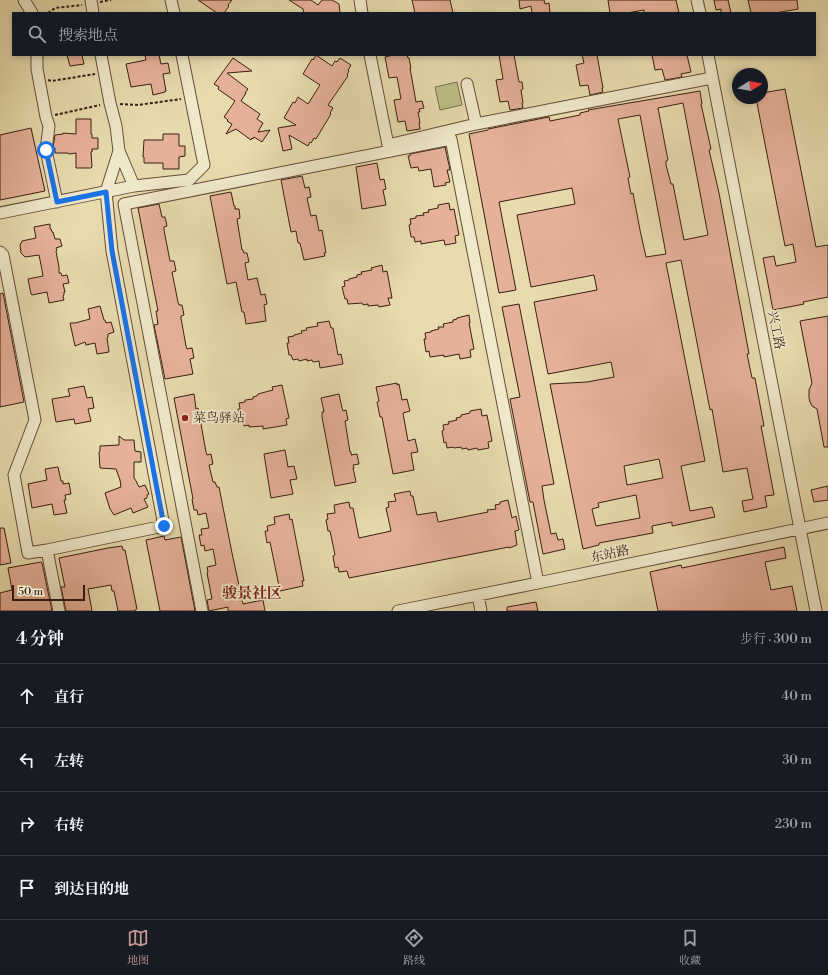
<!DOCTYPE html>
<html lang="zh">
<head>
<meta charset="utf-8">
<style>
	:root { --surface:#171b24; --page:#20242c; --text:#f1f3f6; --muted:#9ea1a6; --line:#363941; --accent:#c59692 }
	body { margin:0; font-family:"Libre Bodoni","Noto Serif SC",serif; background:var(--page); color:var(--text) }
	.compass { position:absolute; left:732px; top:68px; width:36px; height:36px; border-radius:50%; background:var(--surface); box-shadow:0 2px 6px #0003; rotate:79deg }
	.scale { position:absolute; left:12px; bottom:10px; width:73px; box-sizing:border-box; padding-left:4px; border:2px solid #391e12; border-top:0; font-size:11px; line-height:14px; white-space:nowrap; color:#391e12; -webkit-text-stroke:3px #efe8ca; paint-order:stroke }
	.stop { position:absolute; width:12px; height:12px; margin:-9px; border:3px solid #1a73e8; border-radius:50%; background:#fff }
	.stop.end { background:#1a73e8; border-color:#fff; box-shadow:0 1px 4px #0008 }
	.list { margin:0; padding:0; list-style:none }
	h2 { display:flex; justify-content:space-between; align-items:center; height:52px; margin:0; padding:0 16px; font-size:17px }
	h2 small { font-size:13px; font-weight:400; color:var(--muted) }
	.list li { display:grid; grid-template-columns:26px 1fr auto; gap:12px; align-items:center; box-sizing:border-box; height:64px; padding:0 16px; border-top:1px solid var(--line) }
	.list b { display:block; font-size:15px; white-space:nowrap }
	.list em { font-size:13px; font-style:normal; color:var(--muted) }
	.icon { flex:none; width:22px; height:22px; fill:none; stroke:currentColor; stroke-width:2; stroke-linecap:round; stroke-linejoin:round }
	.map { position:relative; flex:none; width:828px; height:611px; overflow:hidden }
	.search { position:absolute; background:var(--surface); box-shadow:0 2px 6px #0003; left:12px; right:12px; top:12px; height:44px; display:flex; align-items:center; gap:10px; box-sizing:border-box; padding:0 14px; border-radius:0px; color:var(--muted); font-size:15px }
	.sheet { height:308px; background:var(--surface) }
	nav { display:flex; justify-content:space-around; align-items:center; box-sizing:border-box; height:56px; border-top:1px solid var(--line); background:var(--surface); font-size:11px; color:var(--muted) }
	nav a { display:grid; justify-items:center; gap:2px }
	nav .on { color:var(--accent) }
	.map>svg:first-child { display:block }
	.green { fill:#bcbe85; stroke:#7a6e4c }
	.building { fill:#e6b199; stroke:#391e12; fill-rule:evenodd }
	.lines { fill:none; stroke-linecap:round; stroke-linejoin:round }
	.minor-casing { stroke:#644d39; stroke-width:13 }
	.path { stroke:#391e12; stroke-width:2; stroke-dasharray:3 2; stroke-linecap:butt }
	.minor { stroke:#efe8ca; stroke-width:11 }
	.route { stroke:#1a73e8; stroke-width:5 }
	.poi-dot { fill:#8f2418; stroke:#efe8ca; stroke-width:1.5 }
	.labels { text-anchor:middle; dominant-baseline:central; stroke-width:3.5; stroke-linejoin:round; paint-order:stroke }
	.street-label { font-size:13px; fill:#391e12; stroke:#efe8ca }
	.poi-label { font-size:13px; fill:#391e12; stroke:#efe8ca; text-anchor:start }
	.quarter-label { font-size:15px; font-weight:bold; fill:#7a1f14; stroke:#efe8ca }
</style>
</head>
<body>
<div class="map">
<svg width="828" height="611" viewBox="0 0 828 611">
	<rect width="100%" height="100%" fill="#e7dbad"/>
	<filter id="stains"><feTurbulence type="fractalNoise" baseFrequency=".005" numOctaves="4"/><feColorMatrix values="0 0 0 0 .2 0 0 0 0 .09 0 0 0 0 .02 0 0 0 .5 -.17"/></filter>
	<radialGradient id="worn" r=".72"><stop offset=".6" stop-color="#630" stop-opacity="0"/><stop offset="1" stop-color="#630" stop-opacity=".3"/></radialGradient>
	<!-- green -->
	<path class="green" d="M457 82 462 105 440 110 435 87Z"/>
	<!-- building -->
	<path class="building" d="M198 0H232L228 5 229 6 224 13H217Z
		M289 0H311L318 5 322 0H332L339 4 340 13H304L303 9Z
		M412 0H450L453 13H415Z
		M519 0H544L545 4 549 3 550 13H532L531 6 520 9Z
		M608 0H676L679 13H644V10L627 13H610Z
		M714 0H728L731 13H721V9L716 10Z
		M748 0H797L798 9 775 13H751Z
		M67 55H82L84 64 70 66Z
		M145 55H159L161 64 168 63 170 73 163 74 166 91H165V92L153 95 151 84 131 87 126 64 146 60Z
		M316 55 332 66 335 61 337 62 340 58 351 65 348 70 349 71 347 75 348 76 328 105 333 108 330 113 331 114 316 139 314 138 311 143 310 142 308 146 289 135 292 149 283 151 278 128 296 125 284 118 293 102 295 103 298 97 308 104 320 85 303 74 312 59 313 60Z
		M393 55H407L408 58H409L411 68H410L416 102 422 101 424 108 419 109 420 112H418L420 123H419L420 129 407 131 405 121 398 122 394 100 401 99 397 77 389 78 385 57Z
		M499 55H514L519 82H522L523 89 521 90 523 103H522L523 108 510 110 508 101 500 102 496 80 503 79Z
		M582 55H597L603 88H602L603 92 590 95 588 85 580 86 576 65 584 63Z
		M652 55H687L691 72 681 74 682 77 665 80 662 69 655 70Z
		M233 58 252 71 227 73 248 89 245 93H246L241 101 260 114 257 119 263 123 258 132 270 130 262 142 254 137 253 139 252 138 251 140 236 129 226 134 232 124 227 121 228 120 224 117 235 101 218 89 219 87 214 84Z
		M785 89 816 247 828 245V297L803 302 804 304 773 310 763 258 774 256 776 266 796 262 793 244 785 246 756 98H762V93Z
		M700 91 702 104H701L711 149 709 150 719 193 747 343 749 354H747L752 378H755L764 426H761L774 495 765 496 767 507 744 512 742 501 753 499 747 468 723 472 712 409 710 410 681 260 666 263 705 461 681 466 690 511 712 507 715 517 672 526V522L652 526 653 533 599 543V545L583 549 550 384 587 382 614 377 611 362 548 374 534 302 597 290 594 275 531 287 517 215 575 204 572 188 499 202 516 290 499 293 469 134 488 130V129L549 117 550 121 580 115V113L589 111 588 110ZM683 103 708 235 684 240 673 184H671L666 165V161L668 160 658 108ZM640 115 666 254 646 257 640 230 633 193 631 194 628 178 630 177 618 119ZM659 459 663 478 627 485 624 466ZM636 495 640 518 596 526 592 509 599 507 598 503Z
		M76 119H91V134H92V138H98V149H92V152H91L92 167 91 168H76V153L69 154 68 153H55V148L53 147 55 135 63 134V133L76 134Z
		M31 128 45 191 0 200V135Z
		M163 134H179V146H185V156L179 157V169H163V163H144V157H143L144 140H163Z
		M445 147 450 170H447L450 182 445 183 446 185 434 187 431 169 419 171 418 167 411 168 408 156H410V154Z
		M377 163 380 180 384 179 386 189 383 190 386 205 362 209 356 167Z
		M302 176 305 188 309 187 311 197 307 198 311 216 316 215 319 231 322 230 326 253H324L325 256 304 260 300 243H298L296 231 291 232 281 180Z
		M231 192 234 206H235V209H239L240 218 237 219 242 250H243L244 253H247L249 262 245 263 248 280 257 278 261 295 265 294 267 304 264 305 266 321 246 324 244 312H242L236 282 227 284 210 196Z
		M449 203 450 210 454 209 459 235 455 236 456 243 445 245 444 240 421 244V241L415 242 414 237H411L409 225 411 224 410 219 416 218V216L424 215 423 213 429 212 428 210 438 208V205Z
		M159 204 162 217H165L167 226 164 227V230L170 261H174L176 271 172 272 178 302 179 305H182L184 315 181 316V318L186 346 187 349 192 348 194 358 190 359 193 374 165 379 154 325 158 324 156 311H158L138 208Z
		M50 224V229H51L52 232H53L55 239H60L62 246 56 248 57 250 56 251 59 267V273H61L62 276 67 275 69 283 63 284 65 292H64V295L63 296 64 300 49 303 47 292 32 295 31 294 28 279 43 276 41 265 39 255 25 257 21 253 20 245 22 241 36 238 34 227Z
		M382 265 383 272 387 271 392 298H388L390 305 379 307 378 305 368 306V304L363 305 362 303 348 304 347 299H345L342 287 345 286 344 281 349 280V279L357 277V275L362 274 361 272 372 270 371 268Z
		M3 293 24 402 0 407V294Z
		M519 304 554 484 542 486 544 500 551 534 556 533 558 540 563 539 565 549 543 554 533 502H530L510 399 520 397 502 307Z
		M100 306 104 320H105L106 323 111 322 114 332 108 334V337L107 338 109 352 97 354 95 343 86 345 85 342 75 346 70 323H75L90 319 88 309Z
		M469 315 470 323H469L474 349 470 350 471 357 460 359 459 354 444 357V355L430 357 429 351 426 352 424 339H426L425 333 431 332V331L439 329 438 327H444L443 324 453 322V320L457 319V318Z
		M828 316V447H824L817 409 812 406 810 402 809 398V390L812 383 800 321Z
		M329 321 331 328H333L338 355 341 354 343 364 320 368 319 361 313 362 312 360 307 361V359L299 361 298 359 293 360 291 355H289L287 343H289L288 337 294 336V335L302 333 301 331 307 330 306 328 318 326 317 323Z
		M397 383V385L399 384 402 400 407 399 410 411 403 413 408 441 415 439 418 452 411 453 414 470 393 474 382 417H380L377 402 379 401 376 387Z
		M282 385 289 418 286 419 287 425 263 429V426L249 427V425L244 426 243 421 241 422 238 409H240L239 403 245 402V400L253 399V397L257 396 258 394 273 390 272 387Z
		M84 386 87 398 92 397 94 408 88 409 91 421 75 424 74 419 56 422 52 399 70 396 68 389Z
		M194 394 196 409 198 408 199 411 202 410 204 420 201 421V424L206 452 207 455 211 454 213 464 209 465 213 482H215L217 487H219L232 553 243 604 263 600 265 611H228V607L209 611 207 600 212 599 207 573 208 572 207 567 216 565 213 549 205 551 204 545 201 546 199 535H202L201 529 209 528 206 513 198 515 197 510H194L192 499H193L174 398Z
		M339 394 342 408 343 411 346 410 348 420 345 421 350 452H351V455L357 454 359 464 353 465 354 468H353L356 482 335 486 322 417V412H324L321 398Z
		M481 409 482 416 487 415 492 441 488 442 489 448 478 450 477 448 468 450 467 448 462 449 461 447 454 448 453 447 447 448 446 442 444 443 442 431 444 430 443 425 449 424 448 422 457 420 456 418 461 417V415L470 413V411Z
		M119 436 124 440H134L135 451 141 452V462H134V478L135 479 139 487 145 485 149 494 147 495V498L144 499 148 507 133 513 131 508 114 515 110 509 105 493 121 487 120 480 116 469 100 468 99 452 100 451V446L119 445Z
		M285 450 288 467 294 466 297 479 290 480 293 494 271 498 264 454Z
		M58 467 61 481H63V484L69 483 71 494 65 495 66 500H64L67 513 54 515 52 504 32 508 28 484 47 480 45 469Z
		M828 486V500L814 502 811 490Z
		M410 491 411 496H413L417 515 436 512 438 522 488 512 487 510 496 509 495 505 500 504V502L508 500 512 518 516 516 519 530 515 531 517 545 509 548V547L349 578 347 571 339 572 338 567 335 568 333 556 335 555 330 531H328L326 520 328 519 327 514 335 513 334 505 349 502 350 508H353L359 538 391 531 386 508 389 507 388 502 396 501 394 494Z
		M289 514 290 520 292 519 304 581H302L303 586 280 591 270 542 267 543 265 531H268L267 526 275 524 274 517Z
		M0 528H4L11 563 0 565Z
		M164 536 165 540 181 537 195 611H160L146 540Z
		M122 546 123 550H125L137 609 135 610V611H118L114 591H112L111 585 88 589 92 611H66L61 587H65L59 558 108 548Z
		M784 547 786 558 765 562 771 590 792 586 797 611H658L650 572 681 565 682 568Z
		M41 562 42 563 52 611H0V593L12 590 8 568Z
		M536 602 538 611H507V607Z"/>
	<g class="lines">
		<defs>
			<path id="minor" d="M24 0 32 13
				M91 0 93 13
				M171 0 174 13
				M360 0 362 13
				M697 0 700 13
				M37 55V69L46 117 49 126 46 150 57 202
				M101 55 110 103 116 126 119 151 134 186 189 180 204 165 182 55
				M370 55 388 145 476 124 681 84 712 78
				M708 55 816 611
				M467 84 476 124
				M0 213 134 186
				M0 252 3 255 35 420 14 475 28 553 47 550 59 611
				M47 550 164 526 112 251 106 192 119 151
				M478 595 481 611
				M202 611 124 204 451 139 538 583
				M398 611 538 583 828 523"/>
		</defs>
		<!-- minor casing -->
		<use href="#minor" class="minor-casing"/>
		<!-- path -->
		<path class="path" d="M100 2 111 0
			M48 13 55 8 82 5
			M48 80 52 81 95 74
			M120 104 138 105 181 99
			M55 115 100 105"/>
		<!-- minor -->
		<use href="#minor" class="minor"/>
	</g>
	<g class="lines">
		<!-- route -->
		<path class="route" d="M46 150 57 202 106 192 112 251 164 526"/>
	</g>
	<!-- markers -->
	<circle class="poi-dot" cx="185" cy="418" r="4"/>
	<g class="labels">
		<!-- street labels -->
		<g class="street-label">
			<text transform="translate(776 330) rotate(79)">兴工路</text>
			<text transform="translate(610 554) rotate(-12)">东站路</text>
		</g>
		<!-- poi labels -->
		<g class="poi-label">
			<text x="193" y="418">菜鸟驿站</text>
		</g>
		<!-- quarter labels -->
		<g class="quarter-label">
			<text x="252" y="593">骏景社区</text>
		</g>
	</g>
	<rect width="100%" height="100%" filter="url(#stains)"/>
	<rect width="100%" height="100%" fill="url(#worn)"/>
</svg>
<svg class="compass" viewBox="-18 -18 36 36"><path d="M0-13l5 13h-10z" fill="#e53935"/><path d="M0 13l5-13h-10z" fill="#9ea1a6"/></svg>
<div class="scale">50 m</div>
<div class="stop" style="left:46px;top:150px"></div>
<div class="stop end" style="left:164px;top:526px"></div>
<div class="search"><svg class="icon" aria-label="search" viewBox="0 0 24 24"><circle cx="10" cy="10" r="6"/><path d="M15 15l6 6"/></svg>搜索地点</div>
</div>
<section class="sheet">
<h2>4 分钟<small>步行 · 300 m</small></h2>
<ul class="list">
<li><svg class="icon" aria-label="ahead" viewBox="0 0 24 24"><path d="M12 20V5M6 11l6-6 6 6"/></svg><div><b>直行</b></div><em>40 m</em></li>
<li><svg class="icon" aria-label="left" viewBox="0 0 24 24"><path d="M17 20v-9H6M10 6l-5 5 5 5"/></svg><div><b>左转</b></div><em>30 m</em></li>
<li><svg class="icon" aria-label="right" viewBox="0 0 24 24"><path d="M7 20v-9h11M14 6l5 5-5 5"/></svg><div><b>右转</b></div><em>230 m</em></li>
<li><svg class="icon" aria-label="arrive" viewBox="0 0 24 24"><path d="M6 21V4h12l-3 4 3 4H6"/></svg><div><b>到达目的地</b></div></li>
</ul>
</section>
<nav>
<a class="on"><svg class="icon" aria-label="map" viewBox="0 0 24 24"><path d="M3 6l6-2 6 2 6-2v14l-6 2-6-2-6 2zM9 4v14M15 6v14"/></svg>地图</a>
<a><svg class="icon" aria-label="directions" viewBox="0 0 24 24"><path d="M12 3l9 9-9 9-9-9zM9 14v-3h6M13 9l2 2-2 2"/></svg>路线</a>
<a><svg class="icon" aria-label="saved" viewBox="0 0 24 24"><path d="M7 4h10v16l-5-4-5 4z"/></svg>收藏</a>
</nav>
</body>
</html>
